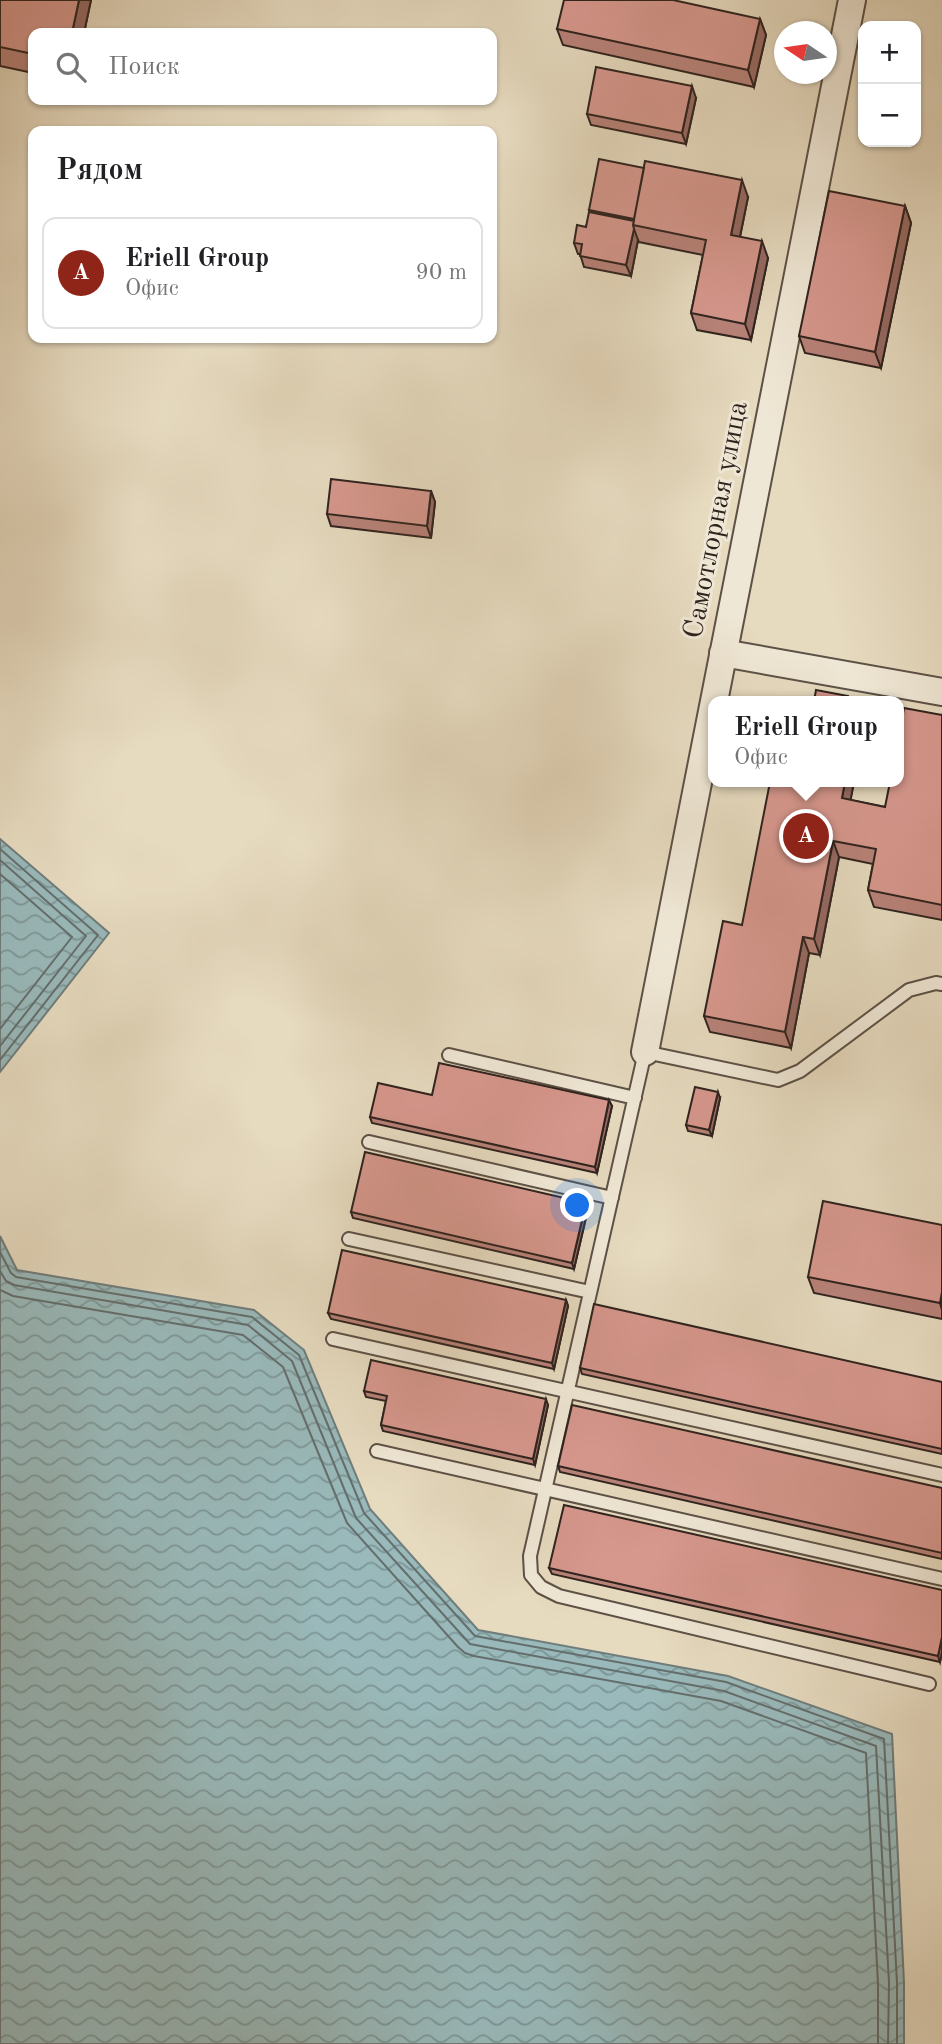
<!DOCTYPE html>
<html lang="ru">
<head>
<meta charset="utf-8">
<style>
	:root { --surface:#fff; --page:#f2f2f2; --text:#202124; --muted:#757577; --line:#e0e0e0; --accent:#8f2418 }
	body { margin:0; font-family:"Old Standard TT",serif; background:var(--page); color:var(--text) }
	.controls { position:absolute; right:21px; top:21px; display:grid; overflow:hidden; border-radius:14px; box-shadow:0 2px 5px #0004 }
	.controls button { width:63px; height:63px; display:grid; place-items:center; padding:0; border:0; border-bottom:2px solid var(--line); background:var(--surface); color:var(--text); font:35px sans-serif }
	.compass { position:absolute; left:774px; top:21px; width:63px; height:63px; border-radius:50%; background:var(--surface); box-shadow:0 2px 5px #0004; rotate:283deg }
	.you { position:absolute; left:578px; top:1206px; width:24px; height:24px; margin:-18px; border:5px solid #fff; border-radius:50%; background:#1a73e8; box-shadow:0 0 0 10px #1a73e833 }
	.badge { display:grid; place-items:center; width:46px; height:46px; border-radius:50%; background:var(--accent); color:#fff; font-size:23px; font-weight:700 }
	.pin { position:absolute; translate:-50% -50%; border:4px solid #fff; box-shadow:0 2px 7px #0006 }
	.popup { position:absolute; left:708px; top:696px; width:196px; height:91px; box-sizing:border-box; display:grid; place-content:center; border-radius:14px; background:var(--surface); filter:drop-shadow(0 2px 5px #0005); font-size:23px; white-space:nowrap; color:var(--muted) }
	.popup b { font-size:26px; color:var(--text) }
	.popup::after { content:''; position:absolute; left:50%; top:100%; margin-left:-14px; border:14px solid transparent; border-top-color:var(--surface) }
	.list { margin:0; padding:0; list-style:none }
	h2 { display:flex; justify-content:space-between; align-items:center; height:91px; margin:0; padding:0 28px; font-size:30px }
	h2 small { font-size:23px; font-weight:400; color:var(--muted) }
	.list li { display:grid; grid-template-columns:46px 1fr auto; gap:21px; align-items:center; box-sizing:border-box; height:112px; margin:0 14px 14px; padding:0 14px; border:2px solid var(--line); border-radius:14px }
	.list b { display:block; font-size:26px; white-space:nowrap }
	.list p { margin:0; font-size:23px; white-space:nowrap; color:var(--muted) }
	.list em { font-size:23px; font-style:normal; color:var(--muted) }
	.icon { flex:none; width:38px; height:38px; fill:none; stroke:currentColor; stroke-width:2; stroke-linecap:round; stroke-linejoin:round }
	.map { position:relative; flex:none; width:942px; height:2044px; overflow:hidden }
	.search { position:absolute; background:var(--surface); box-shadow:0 2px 5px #0004; left:28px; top:28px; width:469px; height:77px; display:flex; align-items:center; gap:18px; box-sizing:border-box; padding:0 24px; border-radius:14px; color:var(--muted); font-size:26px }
	.panel { position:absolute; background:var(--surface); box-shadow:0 2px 5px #0004; left:28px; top:126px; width:469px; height:217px; border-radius:14px }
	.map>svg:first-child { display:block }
	.water { fill:url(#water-waves); stroke:#6f7d7c; stroke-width:2 }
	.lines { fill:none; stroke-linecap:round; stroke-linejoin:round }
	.shore { stroke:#646e6c; stroke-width:2 }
	.service-casing { stroke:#5d5146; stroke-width:16 }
	.minor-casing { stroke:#5d5146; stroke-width:30 }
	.service { stroke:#efe7d5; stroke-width:12 }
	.minor { stroke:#efe7d5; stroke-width:26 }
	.wall { fill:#b88279; stroke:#2f231e; stroke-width:2 }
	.shaded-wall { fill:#966a63; stroke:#2f231e; stroke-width:2 }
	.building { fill:#d6978d; stroke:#2f231e; stroke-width:2 }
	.labels { text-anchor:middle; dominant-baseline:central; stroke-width:6; stroke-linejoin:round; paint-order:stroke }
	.street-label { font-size:28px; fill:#2f231e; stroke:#efe7d5 }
</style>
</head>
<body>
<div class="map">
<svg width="942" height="2044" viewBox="0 0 942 2044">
	<defs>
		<pattern id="water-waves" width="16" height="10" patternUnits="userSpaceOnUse" patternTransform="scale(1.75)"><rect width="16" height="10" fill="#99b9ba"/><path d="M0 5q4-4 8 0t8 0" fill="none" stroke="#7d9697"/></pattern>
	</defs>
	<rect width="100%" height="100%" fill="#e6dabf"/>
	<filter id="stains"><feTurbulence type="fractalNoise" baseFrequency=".00286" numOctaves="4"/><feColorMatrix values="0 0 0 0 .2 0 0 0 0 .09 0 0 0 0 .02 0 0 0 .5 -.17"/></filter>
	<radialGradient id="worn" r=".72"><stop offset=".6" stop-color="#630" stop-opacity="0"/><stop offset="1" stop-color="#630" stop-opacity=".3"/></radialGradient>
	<!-- water -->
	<path class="water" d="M0 839 109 933 0 1072Z
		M0 1236 17 1270 254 1310 304 1350 370 1509 478 1630 728 1676 892 1734 904 1983V2044H0Z"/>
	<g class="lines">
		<!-- shore -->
		<path class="shore" d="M0 849 98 935 0 1060
			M0 860 86 936 0 1046
			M0 874 72 937 0 1029
			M0 1252 11 1273 16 1277 252 1317 299 1355 364 1513 475 1636 726 1682 884 1739 897 1983V2044
			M0 1271 6 1281 14 1285 248 1325 292 1361 356 1518 470 1644 724 1691 876 1746 889 1983 888 2044
			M0 1290 13 1296 243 1335 283 1367 347 1523 458 1647 465 1653 474 1656 721 1701 866 1753 878 1984V2044"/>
		<defs>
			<path id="service" d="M449 1055 635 1098
				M369 1142 612 1198
				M349 1239 590 1292
				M333 1339 942 1475
				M377 1451 942 1579
				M929 1684 559 1596 541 1587 531 1575 530 1556 645 1052 778 1080 800 1071 909 990 936 983 942 984"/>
			<path id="minor" d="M723 653 942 692
				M645 1052 852 0"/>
		</defs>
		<!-- service casing -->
		<use href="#service" class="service-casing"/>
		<!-- minor casing -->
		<use href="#minor" class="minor-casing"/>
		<!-- service -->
		<use href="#service" class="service"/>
		<!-- minor -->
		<use href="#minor" class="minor"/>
	</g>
	<!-- wall -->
	<path class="wall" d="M0 0H91L84 33H33V73L0 66Z
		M760 19 766 35 754 87 563 45 557 29Z
		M696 98 686 144 591 125 587 114Z
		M748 197 740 237 768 258 751 340 697 330 691 313 703 255 639 242 638 240 631 276 584 267 580 254H578L574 243 586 227 590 212 589 210Z
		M905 206 911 223 881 368 805 353 799 336Z
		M431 491 435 502 431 538 331 526 327 514Z
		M942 715V920L874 907 868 890 873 864 839 857 820 955 809 953 791 1048 710 1032 704 1016 742 925 854 782 850 800 885 807Z
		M432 1095 612 1106 597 1173 372 1123 370 1117Z
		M720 1098 712 1136 688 1131 686 1125Z
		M588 1209 574 1269 353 1218 351 1212Z
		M942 1225V1319L814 1293 808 1277Z
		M566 1300 568 1306 554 1369 331 1319 328 1313Z
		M580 1368 942 1382V1454L582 1374Z
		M364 1391 548 1405 535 1465 383 1431 381 1425 386 1401 366 1397Z
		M558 1466 942 1488V1559L560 1472Z
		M549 1568 942 1590V1652L940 1662 552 1574Z"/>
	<!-- shaded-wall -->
	<path class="shaded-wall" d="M79 0H91L84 33H72Z
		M760 19 766 35 754 87 748 70Z
		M692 86 696 98 686 144 682 133Z
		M742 180 748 197 737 251 731 235Z
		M905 206 911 223 881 368 875 352Z
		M634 229 638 240 631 276 626 265Z
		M762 241 768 258 751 340 745 324Z
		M431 491 435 502 431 538 427 526Z
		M845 782H854L848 814 842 798Z
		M833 841 839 857 820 955 814 939Z
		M803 937 809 953 791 1048 785 1032Z
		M718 1092 720 1098 712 1136 709 1130Z
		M609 1100 612 1106 597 1173 595 1167Z
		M586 1203 588 1209 574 1269 572 1263Z
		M942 1292V1310L940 1303Z
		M566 1300 568 1306 554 1369 552 1363Z
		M546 1399 548 1405 535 1465 533 1459Z
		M942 1637V1652L940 1662 938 1656Z"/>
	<!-- building -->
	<path class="building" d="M0 0H79L72 33H33V54L0 47Z
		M564 0H673L760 19 748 70 557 29Z
		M596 67 692 86 682 133 587 114Z
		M599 159 644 168 634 219 589 210Z
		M645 161 742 180 731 235 762 241 745 324 691 313 706 240 633 225Z
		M829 191 905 206 875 352 799 336Z
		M589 212 634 221 633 225 634 229 626 265 580 256 582 244 574 243 577 225 586 227Z
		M331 479 431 491 427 526 327 514Z
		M816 690 848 696 847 701H814Z
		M786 698 802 701H786Z
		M904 708 942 715V905L868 890 876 849 833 841 814 939 803 937 785 1032 704 1016 723 921 742 925 770 782H845L842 798 885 807 890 782H899V735Z
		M439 1063 609 1100 595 1167 370 1117 378 1083 432 1095Z
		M695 1087 718 1092 709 1130 686 1125Z
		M365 1152 586 1203 572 1263 351 1212Z
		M823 1201 942 1225V1292L940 1303 808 1277Z
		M342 1250 566 1300 552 1363 328 1313Z
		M594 1304 942 1382V1449L580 1368Z
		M371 1360 546 1399 533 1459 381 1425 387 1396 364 1391Z
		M572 1405 942 1488V1553L558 1466Z
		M564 1505 942 1590V1637L938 1656 549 1568Z"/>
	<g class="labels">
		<!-- street labels -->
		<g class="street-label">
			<text transform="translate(717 520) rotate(-79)">Самотлорная улица</text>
		</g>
	</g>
	<rect width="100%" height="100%" filter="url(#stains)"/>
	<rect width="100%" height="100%" fill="url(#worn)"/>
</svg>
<div class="controls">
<button>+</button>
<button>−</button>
</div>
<svg class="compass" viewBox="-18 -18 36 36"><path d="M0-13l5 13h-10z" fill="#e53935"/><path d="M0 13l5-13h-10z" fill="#757577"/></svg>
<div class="you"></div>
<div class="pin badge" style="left:806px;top:836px">A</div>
<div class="popup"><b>Eriell Group</b>Офис</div>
<div class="search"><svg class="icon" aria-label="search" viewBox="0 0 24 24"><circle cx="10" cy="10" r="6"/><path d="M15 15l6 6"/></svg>Поиск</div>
<section class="panel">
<h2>Рядом<small></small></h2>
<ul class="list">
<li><span class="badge">A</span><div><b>Eriell Group</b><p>Офис</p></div><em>90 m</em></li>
</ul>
</section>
</div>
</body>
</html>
